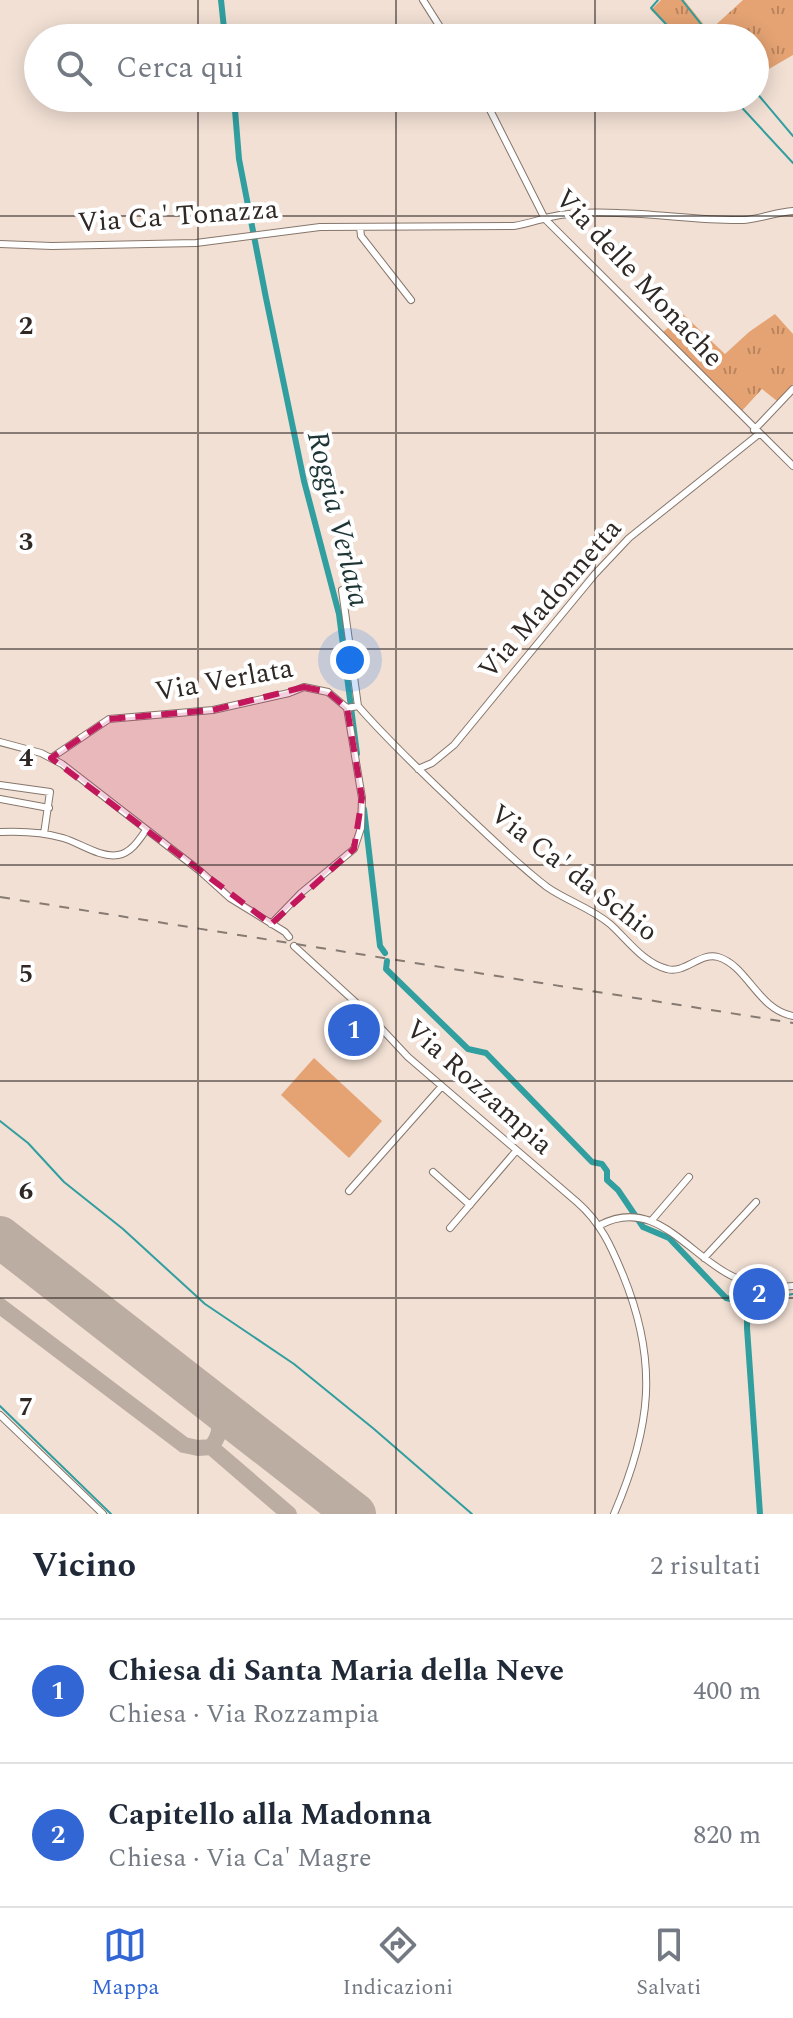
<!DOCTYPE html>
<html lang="it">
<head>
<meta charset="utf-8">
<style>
	:root { --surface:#fff; --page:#f6f6f7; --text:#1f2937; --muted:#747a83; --line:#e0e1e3; --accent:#3266d5 }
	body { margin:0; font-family:Spectral,serif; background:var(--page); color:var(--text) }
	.you { position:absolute; left:350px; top:660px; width:28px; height:28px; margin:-20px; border:6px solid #fff; border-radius:50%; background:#1a73e8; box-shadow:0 0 0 12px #1a73e833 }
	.badge { display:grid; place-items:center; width:52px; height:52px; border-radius:50%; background:var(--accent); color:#fff; font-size:26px; font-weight:700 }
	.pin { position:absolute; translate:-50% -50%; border:4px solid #fff; box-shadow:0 2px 8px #0006 }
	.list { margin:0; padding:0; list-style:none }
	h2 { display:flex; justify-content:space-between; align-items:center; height:104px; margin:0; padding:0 32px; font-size:34px }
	h2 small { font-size:26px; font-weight:400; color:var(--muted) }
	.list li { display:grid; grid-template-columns:52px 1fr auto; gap:24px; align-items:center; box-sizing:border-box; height:144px; padding:0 32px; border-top:2px solid var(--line) }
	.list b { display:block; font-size:30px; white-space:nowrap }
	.list p { margin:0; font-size:26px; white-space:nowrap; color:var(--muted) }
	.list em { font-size:26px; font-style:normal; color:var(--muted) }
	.icon { flex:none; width:44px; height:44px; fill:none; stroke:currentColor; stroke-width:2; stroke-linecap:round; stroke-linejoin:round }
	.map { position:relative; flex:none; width:793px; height:1514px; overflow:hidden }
	.search { position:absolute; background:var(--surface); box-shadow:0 4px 20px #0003; left:24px; right:24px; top:24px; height:88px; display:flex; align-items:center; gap:20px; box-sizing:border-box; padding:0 28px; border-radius:44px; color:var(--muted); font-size:30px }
	.sheet { height:392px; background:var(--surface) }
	nav { display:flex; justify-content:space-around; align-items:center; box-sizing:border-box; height:112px; border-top:2px solid var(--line); background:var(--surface); font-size:22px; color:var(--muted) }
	nav a { display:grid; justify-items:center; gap:4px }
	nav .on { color:var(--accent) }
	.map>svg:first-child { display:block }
	.grass { fill:url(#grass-tufts) }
	.pitch { fill:#e5a373 }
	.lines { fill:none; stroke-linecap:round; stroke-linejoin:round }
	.stream { stroke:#319e9f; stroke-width:2 }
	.canal { stroke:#319e9f; stroke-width:6 }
	.taxiway { stroke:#bcada3; stroke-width:16 }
	.runway { stroke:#bcada3; stroke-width:42 }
	.street-casing { stroke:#86766b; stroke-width:8 }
	.street { stroke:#fff; stroke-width:6 }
	.rail { stroke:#867a72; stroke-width:2; stroke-dasharray:10 10; stroke-linecap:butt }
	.marked { fill:#c2185b; fill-opacity:0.2; stroke:#c2185b; stroke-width:6; stroke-dasharray:16 10; stroke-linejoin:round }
	.grid { fill:none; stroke:#2f2824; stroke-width:2; stroke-opacity:0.55 }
	.labels { text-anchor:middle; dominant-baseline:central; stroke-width:8; stroke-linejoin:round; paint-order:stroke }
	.street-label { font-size:28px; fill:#2f2824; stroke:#fff }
	.water-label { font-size:30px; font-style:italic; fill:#1d3535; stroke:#fff }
	.grid-label { font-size:26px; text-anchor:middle; font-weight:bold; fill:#2f2824; stroke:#fff; stroke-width:8; stroke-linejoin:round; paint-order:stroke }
</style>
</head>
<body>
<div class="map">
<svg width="793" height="1514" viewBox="0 0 793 1514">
	<defs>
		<pattern id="grass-tufts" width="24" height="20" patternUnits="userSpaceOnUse" patternTransform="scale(2)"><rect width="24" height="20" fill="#e5a373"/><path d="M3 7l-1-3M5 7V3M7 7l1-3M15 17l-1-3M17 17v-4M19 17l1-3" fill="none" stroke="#ba855e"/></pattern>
	</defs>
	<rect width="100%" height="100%" fill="#f2e0d4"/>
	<!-- grass -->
	<path class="grass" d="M661 0H684L709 31 743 0H793V55L755 77V38H678L651 10Z
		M683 314 725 354 749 332 775 314 793 334V384L777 401 762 389 740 413 661 334Z"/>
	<!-- pitch -->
	<path class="pitch" d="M314 1058 382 1121 349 1158 281 1095Z"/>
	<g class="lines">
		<!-- stream -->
		<path class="stream" d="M658 0 651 8 679 38
			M682 0 712 38
			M755 91 793 136
			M733 98 793 163
			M0 1121 28 1143 64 1182 123 1229 205 1304 294 1364 374 1429 472 1514
			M747 1302 793 1294
			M0 1406 111 1514"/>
		<!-- canal -->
		<path class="canal" d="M221 0 225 38
			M234 98 239 159 266 298 304 481 339 614 357 754
			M364 809 380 946 385 953
			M387 961 386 969 468 1049 486 1053 592 1162 602 1164 607 1171V1180L618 1190 643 1227 669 1238 726 1298 747 1302V1328L760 1514"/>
		<!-- taxiway -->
		<path class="taxiway" d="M0 1306 184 1445 198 1448 211 1447 289 1514
			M211 1447C222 1434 221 1421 215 1405"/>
		<!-- runway -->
		<path class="runway" d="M0 1237 355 1514"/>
		<defs>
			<path id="street" d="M423 0 447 38
				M484 98 545 219 793 466
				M360 227 361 236 411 300
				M0 244 52 246 196 243 320 227 514 226C527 224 538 220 550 217 571 212 598 212 619 213 661 214 702 221 744 220 760 219 776 212 793 211
				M754 430 793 389
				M342 590 358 706
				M347 708 358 706C390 743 426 776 461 810 489 836 517 864 547 887 567 901 591 908 610 924 627 939 643 963 667 969 685 974 700 952 718 957 748 966 757 1009 793 1016
				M0 742 41 753 62 764 200 871 230 898 285 932 289 937
				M51 758 109 719 213 710 289 693 304 687 328 692 347 708 362 798 361 828 354 849 301 893 271 924
				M418 769 432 763 454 745 595 574 629 538 759 434
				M0 785 50 792 44 834
				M0 799 49 808
				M0 832C21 831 43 832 63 838 80 843 100 858 118 855 131 853 139 840 146 830
				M294 946 364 1010 408 1057 577 1202C601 1223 611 1246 623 1275 659 1363 651 1428 614 1514
				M433 1172 470 1205
				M349 1191 442 1086
				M652 1220 689 1177
				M600 1225C655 1196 687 1254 732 1276 749 1285 773 1288 793 1286
				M450 1228 516 1151
				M704 1258 756 1202
				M0 1415 103 1514"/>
		</defs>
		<!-- street casing -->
		<use href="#street" class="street-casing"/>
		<!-- street -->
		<use href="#street" class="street"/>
		<!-- rail -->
		<path class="rail" d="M0 897 793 1023"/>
	</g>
	<!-- marked area -->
	<path class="marked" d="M304 687 328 692 347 708 362 798 354 849 271 924 51 758 109 719 213 710Z"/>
	<!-- grid -->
	<path class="grid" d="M198 0V38M396 0V38M595 0V38M198 98V1514M396 98V1514M595 98V1514M0 216H793M0 433H793M0 649H793M0 865H793M0 1081H793M0 1298H793"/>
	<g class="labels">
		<!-- street labels -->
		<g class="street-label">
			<text transform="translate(178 216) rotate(-4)">Via Ca' Tonazza</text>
			<text transform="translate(639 278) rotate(47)">Via delle Monache</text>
			<text transform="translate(550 599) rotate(-49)">Via Madonnetta</text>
			<text transform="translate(224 680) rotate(-10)">Via Verlata</text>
			<text transform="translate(574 873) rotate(38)">Via Ca' da Schio</text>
			<text transform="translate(479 1087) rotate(42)">Via Rozzampia</text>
		</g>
		<!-- water labels -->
		<g class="water-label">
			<text transform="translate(338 519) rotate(76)">Roggia Verlata</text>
		</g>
	</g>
	<g class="grid-label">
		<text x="26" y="334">2</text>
		<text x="26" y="550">3</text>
		<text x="26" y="766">4</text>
		<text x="26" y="982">5</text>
		<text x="26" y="1199">6</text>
		<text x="26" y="1415">7</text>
	</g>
</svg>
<div class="you"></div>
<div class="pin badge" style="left:354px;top:1030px">1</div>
<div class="pin badge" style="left:759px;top:1294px">2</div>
<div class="search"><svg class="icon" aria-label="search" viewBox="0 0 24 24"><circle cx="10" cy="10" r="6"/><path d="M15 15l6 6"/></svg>Cerca qui</div>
</div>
<section class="sheet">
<h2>Vicino<small>2 risultati</small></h2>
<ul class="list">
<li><span class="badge">1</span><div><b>Chiesa di Santa Maria della Neve</b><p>Chiesa · Via Rozzampia</p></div><em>400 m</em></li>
<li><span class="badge">2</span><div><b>Capitello alla Madonna</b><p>Chiesa · Via Ca' Magre</p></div><em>820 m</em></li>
</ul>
</section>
<nav>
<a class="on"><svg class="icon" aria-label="map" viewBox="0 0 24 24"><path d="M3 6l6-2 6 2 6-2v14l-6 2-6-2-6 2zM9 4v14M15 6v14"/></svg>Mappa</a>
<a><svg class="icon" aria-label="directions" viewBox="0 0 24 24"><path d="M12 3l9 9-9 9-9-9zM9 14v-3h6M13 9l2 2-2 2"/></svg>Indicazioni</a>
<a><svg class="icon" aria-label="saved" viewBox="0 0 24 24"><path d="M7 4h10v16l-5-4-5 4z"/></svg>Salvati</a>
</nav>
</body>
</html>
